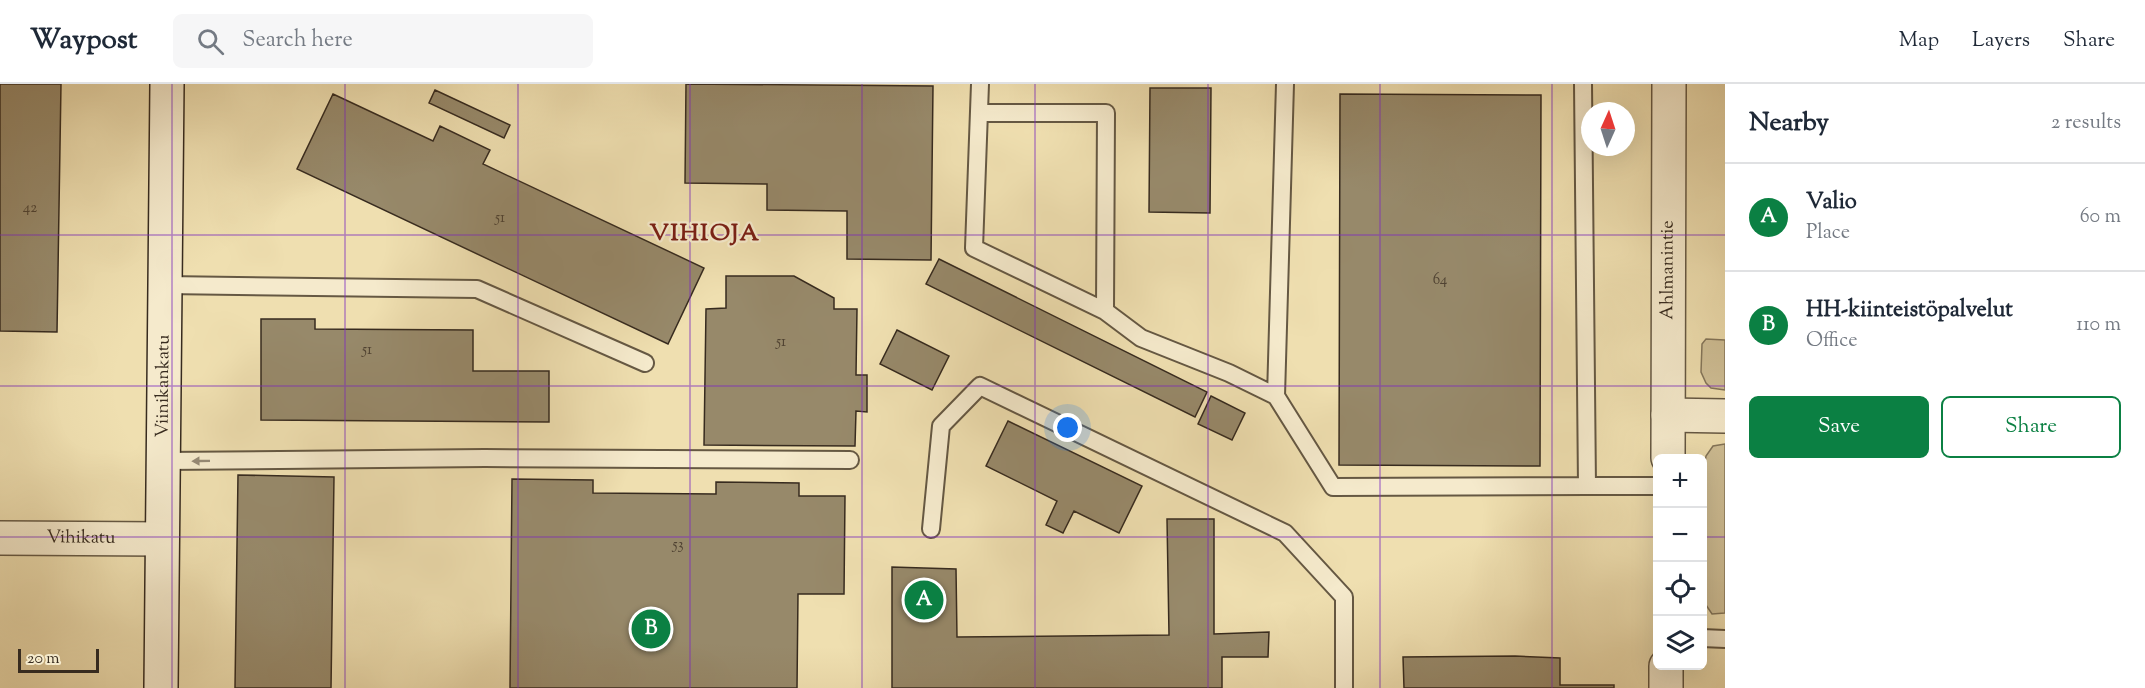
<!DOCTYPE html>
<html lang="en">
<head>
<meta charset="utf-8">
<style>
	:root { --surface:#fff; --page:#f6f6f7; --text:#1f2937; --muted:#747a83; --line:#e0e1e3; --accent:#0b8043 }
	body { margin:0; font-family:"Sorts Mill Goudy",serif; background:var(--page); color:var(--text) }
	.controls { position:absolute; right:18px; bottom:18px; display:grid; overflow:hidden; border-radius:9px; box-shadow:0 6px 24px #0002 }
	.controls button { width:54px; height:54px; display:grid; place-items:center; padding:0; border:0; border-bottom:2px solid var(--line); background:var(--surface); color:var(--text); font:30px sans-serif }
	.compass { position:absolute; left:1581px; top:18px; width:54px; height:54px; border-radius:50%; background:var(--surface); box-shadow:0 6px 24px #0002; rotate:3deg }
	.scale { position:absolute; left:18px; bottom:15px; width:81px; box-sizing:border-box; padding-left:6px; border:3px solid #372b1f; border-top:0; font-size:16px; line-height:21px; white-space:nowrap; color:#372b1f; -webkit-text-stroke:4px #f5eacc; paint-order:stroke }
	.you { position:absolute; left:1068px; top:344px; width:21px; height:21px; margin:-15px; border:4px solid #fff; border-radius:50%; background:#1a73e8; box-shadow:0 0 0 9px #1a73e833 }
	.badge { display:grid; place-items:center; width:39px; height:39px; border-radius:50%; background:var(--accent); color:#fff; font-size:20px; font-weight:700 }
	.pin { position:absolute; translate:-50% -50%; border:3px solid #fff; box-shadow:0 2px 6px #0006 }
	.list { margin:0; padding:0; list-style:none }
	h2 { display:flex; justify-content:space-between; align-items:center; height:78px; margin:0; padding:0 24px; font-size:26px }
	h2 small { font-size:20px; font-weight:400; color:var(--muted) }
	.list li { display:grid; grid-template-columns:39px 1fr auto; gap:18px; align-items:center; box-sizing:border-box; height:108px; padding:0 24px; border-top:2px solid var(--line) }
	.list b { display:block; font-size:22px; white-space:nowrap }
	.list p { margin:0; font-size:20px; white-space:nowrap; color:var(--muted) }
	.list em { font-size:20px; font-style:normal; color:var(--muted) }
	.actions { display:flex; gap:12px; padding:18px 24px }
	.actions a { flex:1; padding:14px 0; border:2px solid var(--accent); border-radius:9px; text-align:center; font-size:21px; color:var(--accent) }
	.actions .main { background:var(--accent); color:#fff }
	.icon { flex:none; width:33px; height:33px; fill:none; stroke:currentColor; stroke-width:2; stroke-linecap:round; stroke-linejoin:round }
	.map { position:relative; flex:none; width:1725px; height:604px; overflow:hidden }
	header { display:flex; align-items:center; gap:36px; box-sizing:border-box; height:84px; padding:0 30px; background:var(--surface); border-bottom:2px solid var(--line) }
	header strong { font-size:28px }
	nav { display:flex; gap:33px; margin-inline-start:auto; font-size:21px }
	.search { width:420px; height:54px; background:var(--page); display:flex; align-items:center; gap:15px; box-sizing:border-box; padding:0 21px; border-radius:9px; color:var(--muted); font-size:22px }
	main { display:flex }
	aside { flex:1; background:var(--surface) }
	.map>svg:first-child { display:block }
	.green { fill:#d0c097; stroke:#84765b; stroke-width:1.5 }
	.building { fill:#97896a; stroke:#372b1f; stroke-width:1.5 }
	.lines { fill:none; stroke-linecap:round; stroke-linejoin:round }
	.lane-casing { stroke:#655843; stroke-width:20 }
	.street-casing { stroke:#655843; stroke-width:36 }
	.secondary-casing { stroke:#372b1f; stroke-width:36 }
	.lane { stroke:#f5eacc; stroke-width:16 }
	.street { stroke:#f5eacc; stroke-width:33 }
	.secondary { stroke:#f5eacc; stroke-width:33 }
	.oneway { fill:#968a76 }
	.grid { fill:none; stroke:#7b2cbf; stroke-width:1.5; stroke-opacity:0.55 }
	.labels { text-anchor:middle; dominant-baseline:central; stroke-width:4.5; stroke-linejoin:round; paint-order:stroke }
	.number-label { font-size:15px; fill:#4f4232 }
	.street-label { font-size:18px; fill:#372b1f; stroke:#f5eacc }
	.district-label { font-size:24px; font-weight:bold; letter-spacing:1.5px; fill:#7a1f14; stroke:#f5eacc }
</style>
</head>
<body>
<header>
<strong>Waypost</strong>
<div class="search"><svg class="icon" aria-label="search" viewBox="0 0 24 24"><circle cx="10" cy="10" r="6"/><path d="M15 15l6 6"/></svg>Search here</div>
<nav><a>Map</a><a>Layers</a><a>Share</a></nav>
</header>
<main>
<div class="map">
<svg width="1725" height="604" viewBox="0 0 1725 604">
	<rect width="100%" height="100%" fill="#efdfb0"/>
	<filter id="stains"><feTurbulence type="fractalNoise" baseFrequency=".00333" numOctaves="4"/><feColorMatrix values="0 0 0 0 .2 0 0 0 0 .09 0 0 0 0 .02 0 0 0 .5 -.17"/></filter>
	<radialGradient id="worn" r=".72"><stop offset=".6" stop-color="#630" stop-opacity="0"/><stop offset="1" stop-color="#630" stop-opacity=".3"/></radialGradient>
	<!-- green -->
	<path class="green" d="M1706 255 1725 256V306L1711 304 1706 299 1701 288 1702 260Z
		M1725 360V529L1712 530 1704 518V383L1706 372 1713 362Z"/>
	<!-- building -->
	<path class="building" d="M0 0H61L57 248 0 247Z
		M686 0 933 2 931 176 847 175V127L767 126V100L685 99Z
		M1150 4H1211L1210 129 1149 128Z
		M435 6 510 41 504 54 429 19Z
		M333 10 433 57 440 42 490 66 483 80 704 184 668 260 297 85Z
		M1340 10 1541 11 1540 382 1339 381Z
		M939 175 1207 308 1195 333 926 200Z
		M726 192H794L834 214V225H857L856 291H867V328L856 327 855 362 704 361 706 225 726 224Z
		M261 235H315V245L473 246V287H549V338L261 336Z
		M897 246 949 272 932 306 880 280Z
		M1211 312 1245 329 1232 356 1198 340Z
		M1008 337 1142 402 1119 449 1074 427 1063 449 1046 441 1057 417 986 382Z
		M238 391 334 393 331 604H235Z
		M512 395 593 396V409L716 410V398L799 399V412H845L844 510H798L797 604H510Z
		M1167 435H1214V550L1269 548 1268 573H1222V604H892V483L956 485 957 553 1169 551Z
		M1515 572 1560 574V601H1614V604H1404L1403 573Z"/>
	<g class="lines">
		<defs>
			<path id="lane" d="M980 0 974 164 1105 227 1141 254 1229 289 1276 312 1333 403 1587 402 1583 0
				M979 29H1106L1105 227
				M165 201 477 205 645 279
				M1276 312 1285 0
				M164 377 485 374 850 376
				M1587 402H1658
				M931 445 941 342 980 302 1285 449 1344 513V604
				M1702 554 1725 555"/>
			<g id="street">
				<path d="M1668 331 1725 332"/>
				<path id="s1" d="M1668 374 1669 0"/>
				<path id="s2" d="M0 454 162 455"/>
				<path d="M1666 582V604"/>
			</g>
			<g id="secondary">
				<path id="s3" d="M161 604 167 0"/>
			</g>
		</defs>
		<!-- lane casing -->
		<use href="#lane" class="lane-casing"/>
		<!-- street casing -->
		<use href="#street" class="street-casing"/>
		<!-- secondary casing -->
		<use href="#secondary" class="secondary-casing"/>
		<!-- lane -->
		<use href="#lane" class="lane"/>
		<!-- street -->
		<use href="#street" class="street"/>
		<!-- secondary -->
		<use href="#secondary" class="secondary"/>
	</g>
	<!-- one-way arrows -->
	<defs><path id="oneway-solid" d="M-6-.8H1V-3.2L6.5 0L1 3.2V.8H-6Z" transform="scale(1.5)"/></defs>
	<use class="oneway" href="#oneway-solid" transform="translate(201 377) rotate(179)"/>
	<!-- grid -->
	<path class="grid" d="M172 0V604M345 0V604M518 0V604M690 0V604M862 0V604M1035 0V604M1208 0V604M1380 0V604M1552 0V604M0 151H1725M0 302H1725M0 453H1658M1702 453H1725"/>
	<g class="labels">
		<!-- number labels -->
		<g class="number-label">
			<text x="30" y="124">42</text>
			<text x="500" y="134">51</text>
			<text x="1440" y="196">64</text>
			<text x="781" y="258">51</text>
			<text x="367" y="266">51</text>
			<text x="678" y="461">53</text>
		</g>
		<!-- street labels -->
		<g class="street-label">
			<text stroke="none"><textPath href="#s1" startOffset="188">Ahlmanintie</textPath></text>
			<text stroke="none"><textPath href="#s3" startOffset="302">Viinikankatu</textPath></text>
			<text stroke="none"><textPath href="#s2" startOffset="81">Vihikatu</textPath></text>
		</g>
		<!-- district labels -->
		<g class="district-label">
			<text x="705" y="150">VIHIOJA</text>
		</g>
	</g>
	<rect width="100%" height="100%" filter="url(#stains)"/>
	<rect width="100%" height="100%" fill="url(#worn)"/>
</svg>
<div class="controls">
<button>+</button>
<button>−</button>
<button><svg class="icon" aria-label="locate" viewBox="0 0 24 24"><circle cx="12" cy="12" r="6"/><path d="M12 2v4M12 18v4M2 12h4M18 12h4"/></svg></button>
<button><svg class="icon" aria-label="layers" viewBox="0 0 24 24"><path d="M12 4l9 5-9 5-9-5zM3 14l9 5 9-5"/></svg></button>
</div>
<svg class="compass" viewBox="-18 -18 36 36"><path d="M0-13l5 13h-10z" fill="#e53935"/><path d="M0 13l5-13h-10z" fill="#747a83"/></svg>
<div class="scale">20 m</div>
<div class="you"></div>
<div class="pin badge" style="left:924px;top:516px">A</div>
<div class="pin badge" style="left:651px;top:545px">B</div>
</div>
<aside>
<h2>Nearby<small>2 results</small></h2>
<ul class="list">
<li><span class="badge">A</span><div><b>Valio</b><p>Place</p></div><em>60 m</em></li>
<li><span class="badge">B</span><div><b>HH-kiinteistöpalvelut</b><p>Office</p></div><em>110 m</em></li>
</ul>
<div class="actions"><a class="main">Save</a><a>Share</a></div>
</aside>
</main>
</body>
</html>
